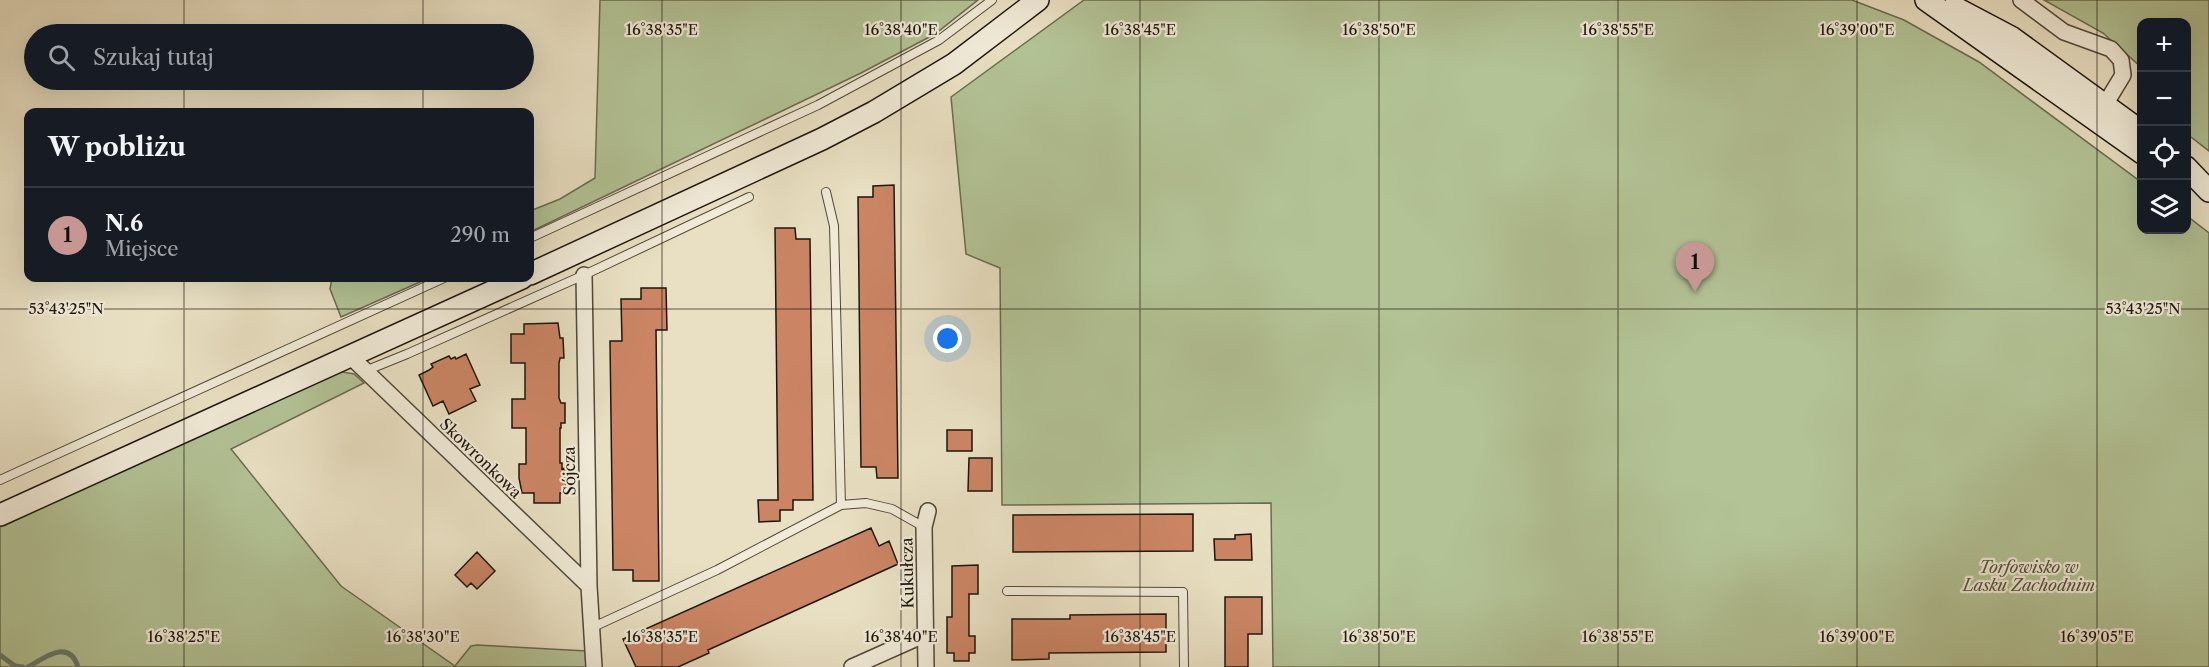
<!DOCTYPE html>
<html lang="pl">
<head>
<meta charset="utf-8">
<style>
	:root { --surface:#171b24; --page:#242831; --text:#f1f3f6; --muted:#9ea1a6; --line:#363941; --accent:#c59692 }
	body { margin:0; font-family:"Libre Caslon Text",serif; background:var(--page); color:var(--text) }
	.controls { position:absolute; right:18px; top:18px; display:grid; overflow:hidden; border-radius:12px; box-shadow:0 6px 24px #0002 }
	.controls button { width:54px; height:54px; display:grid; place-items:center; padding:0; border:0; border-bottom:2px solid var(--line); background:var(--surface); color:var(--text); font:30px sans-serif }
	.you { position:absolute; left:948px; top:339px; width:21px; height:21px; margin:-15px; border:4px solid #fff; border-radius:50%; background:#1a73e8; box-shadow:0 0 0 9px #1a73e833 }
	.badge { display:grid; place-items:center; width:39px; height:39px; border-radius:50%; background:var(--accent); color:#111; font-size:20px; font-weight:700 }
	.pin { position:absolute; translate:-50% -50px; filter:drop-shadow(0 2px 3px #0008) }
	.pin::after { content:''; position:absolute; top:32px; width:21px; height:18px; background:inherit; clip-path:polygon(0 0,100% 0,50% 100%) }
	.list { margin:0; padding:0; list-style:none }
	h2 { display:flex; justify-content:space-between; align-items:center; height:78px; margin:0; padding:0 24px; font-size:26px }
	h2 small { font-size:20px; font-weight:400; color:var(--muted) }
	.list li { display:grid; grid-template-columns:39px 1fr auto; gap:18px; align-items:center; box-sizing:border-box; height:96px; padding:0 24px; border-top:2px solid var(--line) }
	.list b { display:block; font-size:22px; white-space:nowrap }
	.list p { margin:0; font-size:20px; white-space:nowrap; color:var(--muted) }
	.list em { font-size:20px; font-style:normal; color:var(--muted) }
	.icon { flex:none; width:33px; height:33px; fill:none; stroke:currentColor; stroke-width:2; stroke-linecap:round; stroke-linejoin:round }
	.map { position:relative; flex:none; width:2209px; height:667px; overflow:hidden }
	.search { position:absolute; background:var(--surface); box-shadow:0 6px 24px #0002; left:24px; top:24px; width:510px; height:66px; display:flex; align-items:center; gap:15px; box-sizing:border-box; padding:0 21px; border-radius:33px; color:var(--muted); font-size:22px }
	.panel { position:absolute; background:var(--surface); box-shadow:0 6px 24px #0002; left:24px; top:108px; width:510px; height:174px; border-radius:12px }
	.map>svg:first-child { display:block }
	.green { fill:#b3c396; stroke:#686c52; stroke-width:1.5 }
	.lines { fill:none; stroke-linecap:round; stroke-linejoin:round }
	.stream { stroke:#677a6e; stroke-width:5 }
	.building { fill:#cb8565; stroke:#1d150d; stroke-width:1.5 }
	.lane-casing { stroke:#50483a; stroke-width:10 }
	.street-casing { stroke:#50483a; stroke-width:18 }
	.secondary-casing { stroke:#1d150d; stroke-width:24 }
	.lane { stroke:#f1ebd8; stroke-width:8 }
	.street { stroke:#f1ebd8; stroke-width:15 }
	.secondary { stroke:#f1ebd8; stroke-width:21 }
	.ticks { fill:none; stroke:#1d150d; stroke-width:1.5; stroke-opacity:0.45 }
	.labels { text-anchor:middle; dominant-baseline:central; stroke-width:4.5; stroke-linejoin:round; paint-order:stroke }
	.street-label { font-size:16px; fill:#1d150d; stroke:#f1ebd8 }
	.park-label { font-size:16px; font-style:italic; fill:#52523d; stroke:#f1ebd8 }
	.ticks-label { font-size:15px; text-anchor:middle; fill:#1d150d; stroke:#f1ebd8; stroke-width:4.5; stroke-linejoin:round; paint-order:stroke }
</style>
</head>
<body>
<div class="map">
<svg width="2209" height="667" viewBox="0 0 2209 667">
	<rect width="100%" height="100%" fill="#e9e0c3"/>
	<filter id="stains"><feTurbulence type="fractalNoise" baseFrequency=".00333" numOctaves="4"/><feColorMatrix values="0 0 0 0 .2 0 0 0 0 .09 0 0 0 0 .02 0 0 0 .5 -.17"/></filter>
	<radialGradient id="worn" r=".72"><stop offset=".6" stop-color="#630" stop-opacity="0"/><stop offset="1" stop-color="#630" stop-opacity=".3"/></radialGradient>
	<!-- green -->
	<path class="green" d="M600 0H978L935 34 861 73 530 232V211L560 199 595 178Z
		M1084 0H1852L1904 20 1979 62 2141 182 2142 230H2186L2187 216 2209 233V667H1273L1271 503 1002 505 1000 268 966 254 951 97Z
		M2044 0H2209V151L2187 134 2186 22H2142L2141 67 2103 33Z
		M332 278H429L341 317 330 289Z
		M337 371 354 374 364 383 231 449 341 586 455 666 471 646 477 645 587 651 588 667H0V527Z"/>
	<g class="lines">
		<!-- stream -->
		<path class="stream" d="M0 655 15 666 23 667
			M28 667C44 658 69 638 78 667"/>
	</g>
	<!-- building -->
	<path class="building" d="M894 185 898 478H877L876 467H861L858 197H873V186Z
		M775 228H795L796 239H810L813 500H793V510H780V521L759 522 758 500H778Z
		M641 288H666L667 330H656L659 581H633V570H613L610 341H622L621 299H641Z
		M558 323 560 338H563L564 358H560L559 363V398L561 403H565V423H561V428H560V463H562V469L565 468 566 488H562V493H560V503H534V493H522L519 478V464H526V428H512V399H525V363H511V334H524V324Z
		M466 354 480 385 470 389 476 401 449 414 443 401 433 406 419 375 429 370 433 367 431 364 449 356 451 359 455 357 456 359Z
		M947 430H972V451H947Z
		M969 458H992V491H968Z
		M1193 514V551L1013 552V515Z
		M871 528 879 546 889 541 898 564 708 650 709 653 678 667H636L623 639Z
		M1251 534 1252 560H1215L1214 539H1235V535Z
		M477 552 495 571 477 589 471 583 467 587 455 575Z
		M978 565V594H969V636H975V653H969V661H954V653H947V617H952V566Z
		M1225 597H1262V634H1248V667H1225Z
		M1166 614V652L1049 653V659L1012 660V619H1070V615Z"/>
	<g class="lines">
		<defs>
			<path id="lane" d="M826 192 834 226 841 505
				M530 238 818 105 939 40 992 0
				M365 371 407 354 584 275 749 197
				M0 480 444 278
				M1007 591 1183 592 1184 667
				M591 628 717 570 841 505 866 503 892 509 924 527"/>
			<path id="street" d="M2021 0 2064 32 2111 49 2121 60 2123 75 2100 113
				M584 275 589 586 594 667
				M349 355 589 586
				M852 667 926 634
				M926 667 924 527 928 511"/>
			<path id="secondary" d="M1926 0 2142 153
				M1954 7 2011 37 2142 132
				M2186 167 2209 191
				M530 274 822 139 874 112 954 64 1038 0
				M0 515 522 278"/>
		</defs>
		<!-- lane casing -->
		<use href="#lane" class="lane-casing"/>
		<!-- street casing -->
		<use href="#street" class="street-casing"/>
		<!-- secondary casing -->
		<use href="#secondary" class="secondary-casing"/>
		<!-- lane -->
		<use href="#lane" class="lane"/>
		<!-- street -->
		<use href="#street" class="street"/>
		<!-- secondary -->
		<use href="#secondary" class="secondary"/>
	</g>
	<!-- ticks -->
	<path class="ticks" d="M184 0V34M423 0V34M662 0V667M901 0V667M1140 0V667M1379 0V667M1618 0V667M1857 0V667M2097 0V667M184 80V112M423 80V112M184 278V667M423 278V667M0 309H2209"/>
	<g class="labels">
		<!-- street labels -->
		<g class="street-label">
			<text transform="translate(481 458) rotate(44)">Skowronkowa</text>
			<text transform="translate(569 471) rotate(-91)">Sójcza</text>
			<text transform="translate(907 573) rotate(-91)">Kukułcza</text>
		</g>
		<!-- park labels -->
		<g class="park-label">
			<text x="2029" y="567">Torfowisko w<tspan x="2029" dy="18">Lasku Zachodnim</tspan></text>
		</g>
	</g>
	<g class="ticks-label">
		<text x="662" y="35">16°38'35"E</text>
		<text x="901" y="35">16°38'40"E</text>
		<text x="1140" y="35">16°38'45"E</text>
		<text x="1379" y="35">16°38'50"E</text>
		<text x="1618" y="35">16°38'55"E</text>
		<text x="1857" y="35">16°39'00"E</text>
		<text x="66" y="314">53°43'25"N</text>
		<text x="2143" y="314">53°43'25"N</text>
		<text x="184" y="642">16°38'25"E</text>
		<text x="423" y="642">16°38'30"E</text>
		<text x="662" y="642">16°38'35"E</text>
		<text x="901" y="642">16°38'40"E</text>
		<text x="1140" y="642">16°38'45"E</text>
		<text x="1379" y="642">16°38'50"E</text>
		<text x="1618" y="642">16°38'55"E</text>
		<text x="1857" y="642">16°39'00"E</text>
		<text x="2097" y="642">16°39'05"E</text>
	</g>
	<rect width="100%" height="100%" filter="url(#stains)"/>
	<rect width="100%" height="100%" fill="url(#worn)"/>
</svg>
<div class="controls">
<button>+</button>
<button>−</button>
<button><svg class="icon" aria-label="locate" viewBox="0 0 24 24"><circle cx="12" cy="12" r="6"/><path d="M12 2v4M12 18v4M2 12h4M18 12h4"/></svg></button>
<button><svg class="icon" aria-label="layers" viewBox="0 0 24 24"><path d="M12 4l9 5-9 5-9-5zM3 14l9 5 9-5"/></svg></button>
</div>
<div class="you"></div>
<div class="pin badge" style="left:1695px;top:292px">1</div>
<div class="search"><svg class="icon" aria-label="search" viewBox="0 0 24 24"><circle cx="10" cy="10" r="6"/><path d="M15 15l6 6"/></svg>Szukaj tutaj</div>
<section class="panel">
<h2>W pobliżu<small></small></h2>
<ul class="list">
<li><span class="badge">1</span><div><b>N.6</b><p>Miejsce</p></div><em>290 m</em></li>
</ul>
</section>
</div>
</body>
</html>
